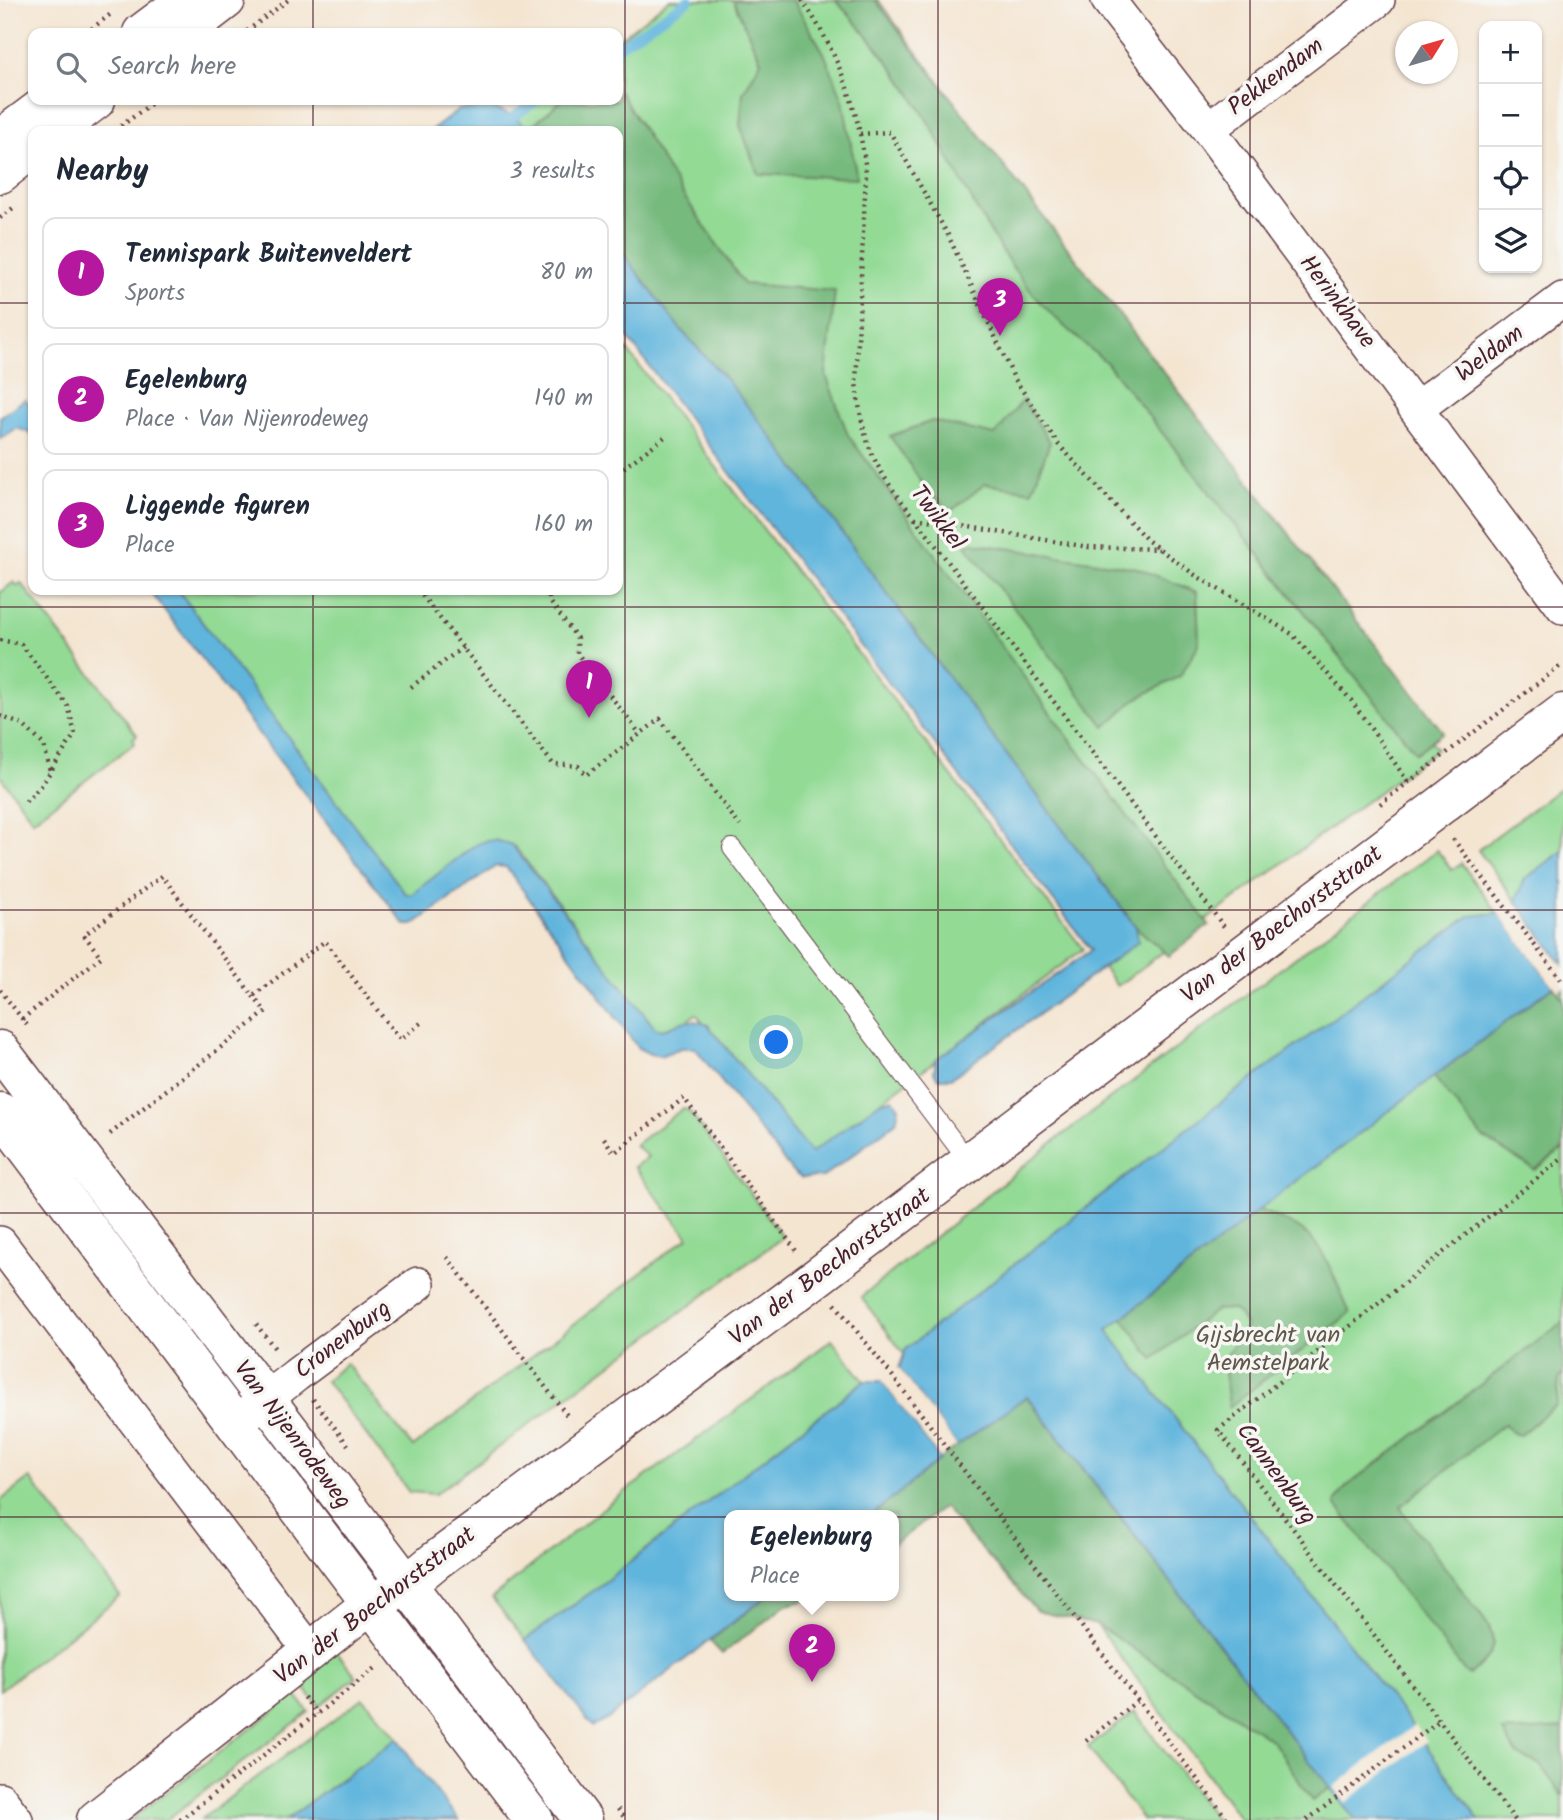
<!DOCTYPE html>
<html lang="en">
<head>
<meta charset="utf-8">
<style>
	:root { --surface:#fff; --page:#f6f6f7; --text:#1f2937; --muted:#747a83; --line:#e0e1e3; --accent:#b5179e }
	body { margin:0; font-family:Kalam,sans-serif; background:var(--page); color:var(--text) }
	.controls { position:absolute; right:21px; top:21px; display:grid; overflow:hidden; border-radius:14px; box-shadow:0 2px 5px #0004 }
	.controls button { width:63px; height:63px; display:grid; place-items:center; padding:0; border:0; border-bottom:2px solid var(--line); background:var(--surface); color:var(--text); font:35px sans-serif }
	.compass { position:absolute; left:1395px; top:21px; width:63px; height:63px; border-radius:50%; background:var(--surface); box-shadow:0 2px 5px #0004; rotate:53deg }
	.you { position:absolute; left:777px; top:1043px; width:24px; height:24px; margin:-18px; border:5px solid #fff; border-radius:50%; background:#1a73e8; box-shadow:0 0 0 10px #1a73e833 }
	.badge { display:grid; place-items:center; width:46px; height:46px; border-radius:50%; background:var(--accent); color:#fff; font-size:23px; font-weight:700 }
	.pin { position:absolute; translate:-50% -58px; filter:drop-shadow(0 2px 4px #0008) }
	.pin::after { content:''; position:absolute; top:37px; width:24px; height:21px; background:inherit; clip-path:polygon(0 0,100% 0,50% 100%) }
	.popup { position:absolute; left:724px; top:1510px; width:175px; height:91px; box-sizing:border-box; display:grid; place-content:center; border-radius:14px; background:var(--surface); filter:drop-shadow(0 2px 5px #0005); font-size:23px; white-space:nowrap; color:var(--muted) }
	.popup b { font-size:26px; color:var(--text) }
	.popup::after { content:''; position:absolute; left:50%; top:100%; margin-left:-14px; border:14px solid transparent; border-top-color:var(--surface) }
	.list { margin:0; padding:0; list-style:none }
	h2 { display:flex; justify-content:space-between; align-items:center; height:91px; margin:0; padding:0 28px; font-size:30px }
	h2 small { font-size:23px; font-weight:400; color:var(--muted) }
	.list li { display:grid; grid-template-columns:46px 1fr auto; gap:21px; align-items:center; box-sizing:border-box; height:112px; margin:0 14px 14px; padding:0 14px; border:2px solid var(--line); border-radius:14px }
	.list b { display:block; font-size:26px; white-space:nowrap }
	.list p { margin:0; font-size:23px; white-space:nowrap; color:var(--muted) }
	.list em { font-size:23px; font-style:normal; color:var(--muted) }
	.icon { flex:none; width:38px; height:38px; fill:none; stroke:currentColor; stroke-width:2; stroke-linecap:round; stroke-linejoin:round }
	.map { position:relative; flex:none; width:1563px; height:1820px; overflow:hidden }
	.search { position:absolute; background:var(--surface); box-shadow:0 2px 5px #0004; left:28px; top:28px; width:595px; height:77px; display:flex; align-items:center; gap:18px; box-sizing:border-box; padding:0 24px; border-radius:14px; color:var(--muted); font-size:26px }
	.panel { position:absolute; background:var(--surface); box-shadow:0 2px 5px #0004; left:28px; top:126px; width:595px; height:469px; border-radius:14px }
	.map>svg:first-child { display:block }
	.green { fill:#93da95; stroke:#6e7c60; stroke-width:2 }
	.forest { fill:#76ba7e; stroke:#606c54; stroke-width:2 }
	.water { fill:#61b5dd; stroke:#566a84; stroke-width:2 }
	.pier { fill:#f4e5d1 }
	.lines { fill:none; stroke-linecap:round; stroke-linejoin:round }
	.stream { stroke:#61b5dd; stroke-width:10 }
	.lane-casing { stroke:#643d44; stroke-width:20 }
	.street-casing { stroke:#643d44; stroke-width:36 }
	.secondary-casing { stroke:#643d44; stroke-width:41 }
	.path { stroke:#643d44; stroke-width:4.5; stroke-dasharray:2 5; stroke-linecap:butt }
	.lane { stroke:#fff; stroke-width:18 }
	.street { stroke:#fff; stroke-width:33 }
	.secondary { stroke:#fff; stroke-width:38 }
	.grid { fill:none; stroke:#4a1f2b; stroke-width:2; stroke-opacity:0.55 }
	.labels { text-anchor:middle; dominant-baseline:central; stroke-width:7; stroke-linejoin:round; paint-order:stroke }
	.street-label { font-size:24px; fill:#4a1f2b; stroke:#f6f6f2 }
	.park-label { font-size:24px; fill:#60574b; stroke:#f6f6f2 }
</style>
</head>
<body>
<div class="map">
<svg width="1563" height="1820" viewBox="0 0 1563 1820">
	<rect width="100%" height="100%" fill="#f6f6f2"/>
	<filter id="ink" filterUnits="userSpaceOnUse"><feTurbulence type="fractalNoise" baseFrequency=".0143" numOctaves="2"/><feDisplacementMap in="SourceGraphic" scale="14" xChannelSelector="R" yChannelSelector="G"/><feConvolveMatrix kernelMatrix="1 2 1 2 8 2 1 2 1" color-interpolation-filters="sRGB"/></filter>
	<filter id="wash" filterUnits="userSpaceOnUse"><feTurbulence type="fractalNoise" baseFrequency=".00686" numOctaves="4" result="noise"/><feDisplacementMap in="SourceGraphic" scale="28" xChannelSelector="R" yChannelSelector="G"/><feGaussianBlur stdDeviation="1.57" result="paint"/><feColorMatrix in="noise" values="0 0 0 0 0 0 0 0 0 0 0 0 0 0 0 0 0 1.4 0 .05"/><feComposite in="paint" operator="in"/></filter>
	<g filter="url(#wash)">
		<rect width="100%" height="100%" fill="#f4e5d1"/>
		<!-- green -->
		<path class="green" d="M669 0H878L1437 749 1117 986 618 311V131H499L540 100H618V40Z
			M618 338 1083 949 812 1154 801 1152 696 1014 661 1041 586 939 515 847 422 918 172 590H618Z
			M14 582 17 586 21 583 137 735 133 739 135 743 33 820 0 776V593Z
			M1563 786V851L1525 879 1516 901 1478 850Z
			M1437 850 1452 870 1461 863 1498 913 1486 915 1550 999 1563 989V1820H1241L1097 1625 1116 1636 861 1297 1057 1139Z
			M682 1109 688 1110 783 1237 435 1494 409 1492 326 1381 346 1363 413 1447 688 1237 634 1167 648 1157 635 1145Z
			M832 1340 864 1381 593 1591 525 1640 492 1598 611 1502Z
			M30 1478 120 1596 0 1690V1501Z
			M336 1651 357 1677 319 1706 298 1681Z
			M289 1687 309 1712 166 1820H130L278 1708 280 1693Z
			M363 1698 398 1738 286 1820H200Z
			M1135 1712 1216 1820H1143L1088 1747Z"/>
		<!-- forest -->
		<path class="forest" d="M733 0H792L797 7 824 53 843 100 857 178 758 174 740 125 743 93 761 61Z
			M835 0H875L1443 732 1416 753 1106 362C1077 338 1048 314 1025 284 983 229 955 164 918 105 894 67 866 32 835 0Z
			M618 89 682 193 744 284 835 291 826 375 848 435 1048 710 1209 925 1169 956 1136 927 946 674 775 441 724 377 681 330 618 247V131H529L528 129 562 100H618Z
			M1023 400 1050 442 1032 491 985 484 951 511 926 489 890 436 932 421 995 435Z
			M973 543 1137 568 1197 592 1199 644 1180 676 1134 700 1105 727 966 545Z
			M1553 986 1563 1000V1149L1535 1170 1482 1137 1434 1077Z
			M1259 1210C1272 1216 1288 1221 1300 1229 1326 1246 1337 1286 1350 1313L1229 1407C1228 1392 1222 1369 1227 1355 1231 1344 1243 1337 1246 1326L1239 1315 1232 1309 1216 1310 1153 1359 1122 1317Z
			M1563 1322V1374L1559 1379 1557 1404 1520 1435C1512 1434 1509 1429 1504 1424L1401 1506 1403 1512 1489 1626 1494 1644 1490 1655 1470 1675 1466 1673 1342 1513 1336 1506V1501L1346 1487Z
			M1026 1396 1287 1732 1331 1787 1312 1801 1273 1741 1097 1625 1037 1611 944 1507 894 1544V1516H871L940 1458Z
			M767 1596H821L786 1605 722 1654 710 1641Z
			M1563 1728V1796L1539 1764 1517 1755 1503 1732Z"/>
		<!-- water -->
		<path class="water" d="M491 107 514 116 530 131H431L460 109Z
			M618 247 681 330 724 377 775 441 946 674 1136 927 1138 942 951 1078H938L934 1072 936 1059 1091 950 618 325Z
			M25 399 33 409V437L30 433 17 428 0 439V417Z
			M149 590H178L405 893 411 895 472 847C488 838 495 839 512 845L655 1028 662 1030C680 1022 688 1017 708 1025L811 1153 880 1102 893 1099 899 1107 896 1122 823 1177 801 1178 791 1170 695 1048H681L660 1056 650 1054 638 1048 506 867 496 866 413 925H405Z
			M1563 851V965L1516 901 1525 879Z
			M1498 913 1553 986 1259 1210 1107 1330 1413 1727 1479 1820H1355L1027 1396 957 1446 899 1368 906 1349 1203 1116 1469 916Z
			M864 1381H882L940 1459 871 1516H730V1596H767L608 1719 593 1727 525 1640 593 1591Z
			M398 1738 414 1763 459 1820H286Z"/>
		<!-- pier -->
		<path class="pier" d="M1501 911 1556 984 1553 986 1498 913Z
			M899 1368 957 1446 954 1448 896 1370Z
			M885 1379 943 1456 940 1458 882 1381Z
			M1415 1725 1427 1741 1345 1803 1333 1787Z"/>
		<g class="lines">
			<!-- stream -->
			<path class="stream" d="M618 47 689 0
				M514 116 538 100"/>
		</g>
	</g>
	<g filter="url(#ink)">
		<g class="lines">
			<defs>
				<path id="lane" d="M732 848 969 1162"/>
				<path id="street" d="M1108 0 1208 129 1563 607
					M1208 129 1378 0
					M1416 409 1563 299
					M0 1243 310 1651
					M246 1415 296 1375 418 1284
					M0 1799 16 1820"/>
				<path id="secondary" d="M142 33 186 0
					M183 33 226 0
					M55 131 96 100
					M0 139 52 100
					M0 174 33 148
					M0 1050 428 1612 583 1820
					M0 1112 534 1820
					M96 1820 372 1603 406 1585 435 1561 816 1278 1563 713"/>
			</defs>
			<!-- lane casing -->
			<use href="#lane" class="lane-casing"/>
			<!-- street casing -->
			<use href="#street" class="street-casing"/>
			<!-- secondary casing -->
			<use href="#secondary" class="secondary-casing"/>
			<!-- path -->
			<path class="path" d="M802 0C838 52 860 111 866 173L856 383C859 408 863 435 874 458 884 480 900 499 915 518L1225 928
				M247 31 288 0
				M86 33 112 13
				M121 126 156 100
				M860 134 890 132 948 235 1014 378 1058 444 1147 540 1195 575 1292 634 1351 700 1408 782
				M0 218 13 208
				M618 472 666 436
				M915 518 1088 547 1159 549
				M418 590 553 764 578 766 586 775 660 719 740 826
				M549 590V600L577 638V653L640 734
				M0 640 21 644 68 706 75 734 41 786 22 805
				M411 687 463 647
				M0 716 23 725 44 745 50 771
				M1380 804 1563 664
				M1453 839 1563 982
				M0 990 27 1025
				M22 1019 101 957 84 935 162 876 253 996 325 941 400 1040 421 1023
				M110 1134 266 1012 253 996
				M604 1138 614 1153 684 1098 797 1252
				M447 1257 569 1418
				M835 1304 891 1374 1228 1820
				M256 1324 276 1350
				M313 1399 348 1445
				M304 1697 317 1714
				M1086 1741 1137 1701
				M618 1809 626 1820
				M180 1820 377 1667
				M1307 1820 1439 1721
				M1515 1820 1218 1430 1563 1158"/>
			<!-- lane -->
			<use href="#lane" class="lane"/>
			<!-- street -->
			<use href="#street" class="street"/>
			<!-- secondary -->
			<use href="#secondary" class="secondary"/>
		</g>
	</g>
	<!-- grid -->
	<path class="grid" d="M313 0V33M625 0V1820M938 0V1820M1250 0V1820M313 100V131M0 303H33M618 303H1563M313 590V1820M0 607H1563M0 910H1563M0 1213H1563M0 1517H1563"/>
	<g class="labels">
		<!-- street labels -->
		<g class="street-label">
			<text transform="translate(1276 77) rotate(-37)">Pekkendam</text>
			<text transform="translate(1337 302) rotate(53)">Herinkhave</text>
			<text transform="translate(1490 354) rotate(-37)">Weldam</text>
			<text transform="translate(937 518) rotate(53)">Twikkel</text>
			<text transform="translate(1282 925) rotate(-37)">Van der Boechorststraat</text>
			<text transform="translate(830 1267) rotate(-37)">Van der Boechorststraat</text>
			<text transform="translate(343 1340) rotate(-37)">Cronenburg</text>
			<text transform="translate(292 1435) rotate(53)">Van Nijenrodeweg</text>
			<text transform="translate(1276 1474) rotate(54)">Cannenburg</text>
			<text transform="translate(375 1606) rotate(-37)">Van der Boechorststraat</text>
		</g>
		<!-- park labels -->
		<g class="park-label">
			<text x="1268" y="1335">Gijsbrecht van<tspan x="1268" dy="28">Aemstelpark</tspan></text>
		</g>
	</g>
</svg>
<div class="controls">
<button>+</button>
<button>−</button>
<button><svg class="icon" aria-label="locate" viewBox="0 0 24 24"><circle cx="12" cy="12" r="6"/><path d="M12 2v4M12 18v4M2 12h4M18 12h4"/></svg></button>
<button><svg class="icon" aria-label="layers" viewBox="0 0 24 24"><path d="M12 4l9 5-9 5-9-5zM3 14l9 5 9-5"/></svg></button>
</div>
<svg class="compass" viewBox="-18 -18 36 36"><path d="M0-13l5 13h-10z" fill="#e53935"/><path d="M0 13l5-13h-10z" fill="#747a83"/></svg>
<div class="you"></div>
<div class="pin badge" style="left:589px;top:718px">1</div>
<div class="pin badge" style="left:812px;top:1682px">2</div>
<div class="popup"><b>Egelenburg</b>Place</div>
<div class="pin badge" style="left:1000px;top:336px">3</div>
<div class="search"><svg class="icon" aria-label="search" viewBox="0 0 24 24"><circle cx="10" cy="10" r="6"/><path d="M15 15l6 6"/></svg>Search here</div>
<section class="panel">
<h2>Nearby<small>3 results</small></h2>
<ul class="list">
<li><span class="badge">1</span><div><b>Tennispark Buitenveldert</b><p>Sports</p></div><em>80 m</em></li>
<li><span class="badge">2</span><div><b>Egelenburg</b><p>Place · Van Nijenrodeweg</p></div><em>140 m</em></li>
<li><span class="badge">3</span><div><b>Liggende figuren</b><p>Place</p></div><em>160 m</em></li>
</ul>
</section>
</div>
</body>
</html>
